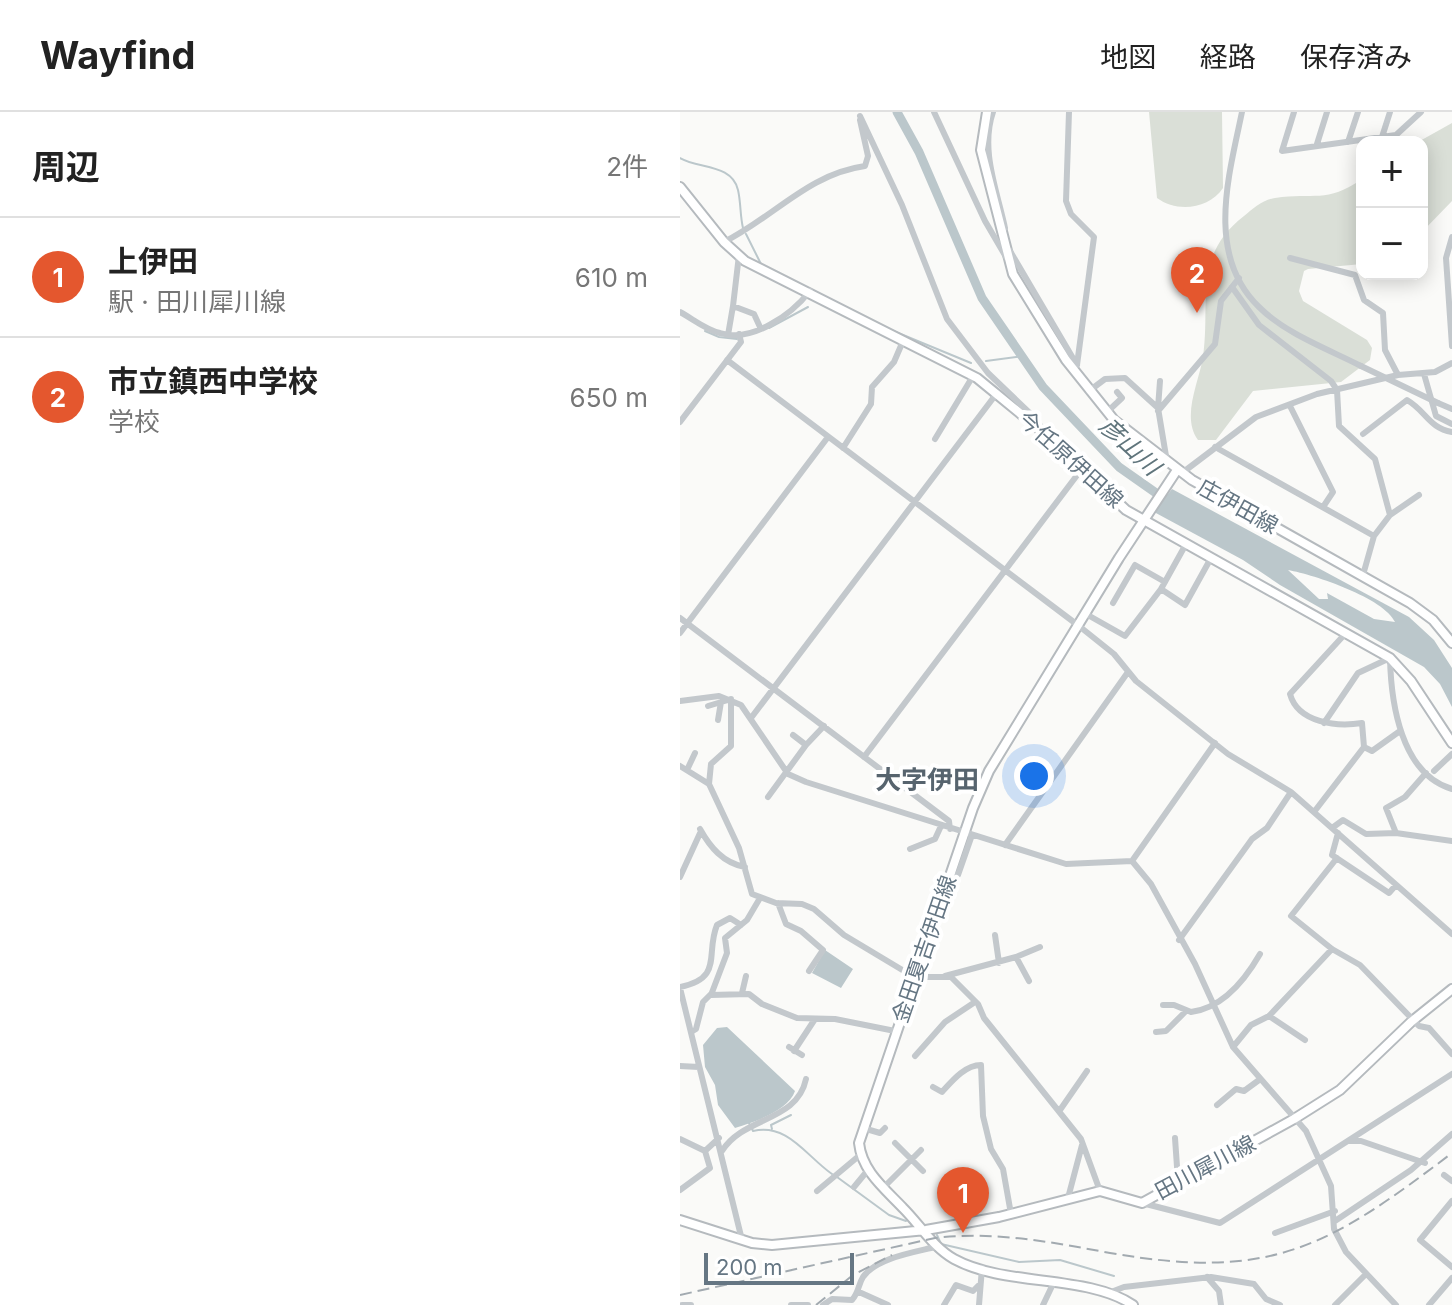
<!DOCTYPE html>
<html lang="ja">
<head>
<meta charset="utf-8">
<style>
	:root { --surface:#fff; --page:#f2f2f2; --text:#222; --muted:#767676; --line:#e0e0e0; --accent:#e4572e }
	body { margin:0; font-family:Inter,"Noto Sans JP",sans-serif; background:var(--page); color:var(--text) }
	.controls { position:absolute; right:24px; top:24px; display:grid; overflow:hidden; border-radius:16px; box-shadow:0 4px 20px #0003 }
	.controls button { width:72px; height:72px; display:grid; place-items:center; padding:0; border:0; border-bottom:2px solid var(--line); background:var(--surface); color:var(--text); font:40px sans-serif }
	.scale { position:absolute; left:24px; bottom:20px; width:150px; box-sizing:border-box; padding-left:8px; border:4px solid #657683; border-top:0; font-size:22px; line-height:28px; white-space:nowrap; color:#657683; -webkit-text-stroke:6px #fff; paint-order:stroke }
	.you { position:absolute; left:354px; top:664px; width:28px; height:28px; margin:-20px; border:6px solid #fff; border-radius:50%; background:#1a73e8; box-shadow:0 0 0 12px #1a73e833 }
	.badge { display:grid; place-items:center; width:52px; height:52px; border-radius:50%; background:var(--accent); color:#fff; font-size:26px; font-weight:700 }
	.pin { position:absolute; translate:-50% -66px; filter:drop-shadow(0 2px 4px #0008) }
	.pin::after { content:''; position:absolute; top:42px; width:28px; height:24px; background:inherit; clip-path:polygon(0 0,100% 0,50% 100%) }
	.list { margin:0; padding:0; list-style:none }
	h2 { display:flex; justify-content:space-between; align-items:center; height:104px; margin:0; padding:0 32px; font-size:34px }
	h2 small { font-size:26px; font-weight:400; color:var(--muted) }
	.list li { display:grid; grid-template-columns:52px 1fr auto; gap:24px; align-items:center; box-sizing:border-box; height:120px; padding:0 32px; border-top:2px solid var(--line) }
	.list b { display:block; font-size:30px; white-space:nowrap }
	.list p { margin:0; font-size:26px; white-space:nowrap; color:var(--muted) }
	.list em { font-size:26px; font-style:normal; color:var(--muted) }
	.map { position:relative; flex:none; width:772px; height:1193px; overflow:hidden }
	header { display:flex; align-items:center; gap:48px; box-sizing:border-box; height:112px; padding:0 40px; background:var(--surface); border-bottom:2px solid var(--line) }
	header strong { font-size:38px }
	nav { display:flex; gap:44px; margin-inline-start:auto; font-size:28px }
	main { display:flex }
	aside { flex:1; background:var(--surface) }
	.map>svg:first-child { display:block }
	.green { fill:#dadfd7 }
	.water { fill:#bbc7cb; fill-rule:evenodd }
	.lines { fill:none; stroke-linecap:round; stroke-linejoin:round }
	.stream { stroke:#bbc7cb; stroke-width:2 }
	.river { stroke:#bbc7cb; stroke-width:9 }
	.major-casing { stroke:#b5babe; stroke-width:12 }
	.minor { stroke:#c3c8cc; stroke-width:6 }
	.major { stroke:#fff; stroke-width:8 }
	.rail { stroke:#a2aab0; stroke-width:2; stroke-dasharray:12 6; stroke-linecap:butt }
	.minor-bridge { stroke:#c3c8cc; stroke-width:6 }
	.labels { text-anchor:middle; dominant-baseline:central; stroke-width:8; stroke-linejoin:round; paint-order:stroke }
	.street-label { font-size:22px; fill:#657683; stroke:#fff }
	.water-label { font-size:24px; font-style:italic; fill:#60757c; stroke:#fff }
	.quarter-label { font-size:26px; font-weight:bold; fill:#57646e; stroke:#fff }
</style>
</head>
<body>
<header>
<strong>Wayfind</strong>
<nav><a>地図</a><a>経路</a><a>保存済み</a></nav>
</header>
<main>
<aside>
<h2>周辺<small>2件</small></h2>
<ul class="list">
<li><span class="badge">1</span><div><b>上伊田</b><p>駅 · 田川犀川線</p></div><em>610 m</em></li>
<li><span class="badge">2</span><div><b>市立鎮西中学校</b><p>学校</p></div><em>650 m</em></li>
</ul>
</aside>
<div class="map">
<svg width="772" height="1193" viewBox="0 0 772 1193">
	<rect width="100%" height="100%" fill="#fafaf8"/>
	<!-- green -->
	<path class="green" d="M469 0H542L543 76C529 97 497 101 477 86Z
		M772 11V89L742 120V30H738Z
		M682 67V152L628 157 624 159 619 179 623 189 687 228 692 236 690 248 661 270 573 279 536 328H518C501 305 519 270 523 245 531 190 512 144 564 104 573 97 582 88 595 86 634 80 646 92 682 67Z"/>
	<!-- water -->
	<path class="water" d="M492 377 729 505 754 528 772 556V595L760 572 744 555 600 473 563 448 474 400ZM608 458C635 463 704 486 715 510L694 507 647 481 648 487H639Z
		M145 838 173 857 161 876 132 861Z
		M47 915 115 979C108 999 74 1010 55 1016L38 993 35 973 25 955 23 933 37 916Z"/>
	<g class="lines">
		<!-- stream -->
		<path class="stream" d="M0 46C19 57 52 52 58 78 61 91 60 104 63 116
			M66 122 81 152
			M104 164 177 201
			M89 216 128 195
			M211 218 291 251
			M25 219 39 225 57 227
			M306 249 344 244
			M69 1011 73 1019C108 1011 126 1044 152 1062
			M92 1017 91 1013 111 1003
			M157 1065 209 1103 226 1109
			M257 1123 261 1132 339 1150 380 1148 434 1164"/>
		<!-- river -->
		<path class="river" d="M217 0 239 40 302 186 363 275 439 355 486 388"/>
		<defs>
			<path id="major" d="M307 0 301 38 333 162 386 248 434 308 512 368 730 491 753 508 772 531
				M0 75 44 130 65 149 297 266 358 316 446 398 710 546 731 569 772 631
				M0 1108 72 1131 92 1133 246 1118 319 1105 420 1079 462 1091 614 1007 660 978 731 910 772 877
				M453 1193C407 1162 325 1175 274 1147 253 1135 240 1113 223 1096 204 1076 182 1059 179 1031L293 696 309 659 439 446 497 358"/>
		</defs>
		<!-- major casing -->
		<use href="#major" class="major-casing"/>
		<!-- minor -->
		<path class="minor" d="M254 0 305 109 326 145
			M313 0C300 38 317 78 325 116
			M389 0 386 89 391 102 414 125 397 253
			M562 0C549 63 525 143 579 195 606 222 648 237 681 254
			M614 0 602 39 716 23 741 0
			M180 4 222 93 267 207 308 261 356 307 358 316
			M702 25 710 0
			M668 30 678 0
			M637 32 647 0
			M772 125 766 146 772 234
			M44 130C94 105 128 62 185 54L188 44 180 8
			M330 139 397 253
			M610 146 675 163 684 188 703 201 705 238 718 263
			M552 175 579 213 651 269 657 278 659 314 695 347 710 403
			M53 194 59 143
			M0 200C13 207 26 218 40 221 72 231 111 203 130 179
			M48 223 53 194 74 202 80 215
			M47 248 399 514 434 542 456 569 548 642 611 680 772 822
			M744 262 756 304 772 312
			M480 269 478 296 487 350
			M409 279 425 267 445 266 478 296
			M758 291 772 297
			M610 294 653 380 643 395
			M478 299 535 232 541 189 559 166
			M427 300 442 286 437 280
			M0 310 61 230 59 222
			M683 322 727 288C746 299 749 316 772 320
			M255 327 293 264
			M535 335 694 424
			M163 336 191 292 192 275 214 250 223 229
			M502 361 576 305 637 282 718 263 755 260 772 251
			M683 463 694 424 710 403 739 383
			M481 477 505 493 531 446
			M433 491 455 453 485 470
			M406 502 445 524 481 477 506 432
			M0 506 269 709 270 717
			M0 521 148 325
			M0 589 39 584 61 593 108 662 126 670 386 752 452 749 471 772 515 852 553 935 626 1019 651 1074 654 1117 666 1140 716 1193
			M28 594 48 588
			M71 606 317 281
			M38 608 41 590
			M644 611 678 561 710 546C711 591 721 662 772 677
			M113 623 126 633 144 614
			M684 635 692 639 720 619
			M184 645 401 358
			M0 654 29 672 59 736 72 782 96 791 122 792 134 797 164 823 234 865H271L298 892 304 906 401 1027 420 1079
			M7 658 15 641
			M754 659 772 642
			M29 672 31 652 51 634V587
			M88 685 126 633
			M634 700 684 635 682 611C657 615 618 611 610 582L665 522
			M652 716 663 708 686 722 716 721 772 729
			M20 717C30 735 43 751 65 755
			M658 721 652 743 709 781 716 773
			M716 721 706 696 725 685 746 661
			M325 733 448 560
			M230 737 255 727 261 714
			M657 746 611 804 652 837 680 853 739 914 749 916 772 942
			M452 749 535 631
			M0 765 21 719
			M268 767 278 763 292 723
			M80 786 67 808 45 826 47 841 31 883 69 882 82 892 117 906 155 907 215 919
			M98 791 106 812 121 819 143 838 129 859
			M315 823 319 851
			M499 828 572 727 587 716 611 680
			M336 845 360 835
			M265 864 336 845 349 869
			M0 875C44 866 25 842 37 813L50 806 61 813
			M0 876 62 1128
			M62 881 66 864
			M483 893H494L511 900C543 896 565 868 580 842
			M589 904 625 928
			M11 920 16 917 23 890 31 882
			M476 920 486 919 505 900
			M109 935 122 943
			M553 935 571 913 589 904 652 837
			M114 939 135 907
			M235 944 265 910 295 890
			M0 954 19 955
			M253 975 262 980C272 969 285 953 301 953L303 1004 311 1037 323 1057 331 1102
			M537 993 556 977 564 979 579 968
			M380 998 407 959
			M183 1016 200 1021 205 1016
			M495 1026 498 1069
			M0 1027 25 1039
			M668 1029H681L745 1051
			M215 1031 243 1059
			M42 1039C64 1004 117 1010 126 967
			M764 1063 772 1069
			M174 1075 188 1058
			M203 1076 241 1038
			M0 1078 30 1056 25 1039 39 1026
			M137 1079 180 1043
			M388 1086 402 1033
			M772 1089 740 1128 772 1155
			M462 1091 540 1111 772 962
			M655 1109 731 1058 772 1022
			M595 1121 655 1099
			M527 1165 539 1179 541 1193
			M179 1180 208 1193
			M431 1180 444 1175 531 1165 574 1172 586 1187 600 1193
			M2 1193H11
			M111 1193H128
			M143 1193 152 1187 172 1188C179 1180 178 1173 183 1165 196 1146 235 1140 255 1135
			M264 1193 276 1173 293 1179 298 1174
			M299 1193 302 1156
			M363 1193 373 1172
			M655 1193 686 1162
			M749 1193 772 1166"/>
		<!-- major -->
		<use href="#major" class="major"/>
		<!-- rail -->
		<path class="rail" d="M0 1183 255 1126C315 1119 371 1130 430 1141 591 1169 647 1136 772 1041
			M136 1193 173 1163 212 1143"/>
		<!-- minor-bridge -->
		<path class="minor-bridge" d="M681 254 758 291"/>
	</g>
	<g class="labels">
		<!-- street labels -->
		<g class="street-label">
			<text transform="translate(391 347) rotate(42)">今任原伊田線</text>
			<text transform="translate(558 394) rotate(29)">庄伊田線</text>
			<text transform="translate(244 837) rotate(-71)">金田夏吉伊田線</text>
			<text transform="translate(525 1055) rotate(-28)">田川犀川線</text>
		</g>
		<!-- water labels -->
		<g class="water-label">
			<text transform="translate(450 334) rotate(43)">彦山川</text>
		</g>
		<!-- quarter labels -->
		<g class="quarter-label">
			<text x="247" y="667">大字伊田</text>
		</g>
	</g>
</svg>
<div class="controls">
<button>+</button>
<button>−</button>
</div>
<div class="scale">200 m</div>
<div class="you"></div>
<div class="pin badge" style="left:283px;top:1121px">1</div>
<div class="pin badge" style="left:517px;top:201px">2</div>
</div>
</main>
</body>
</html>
